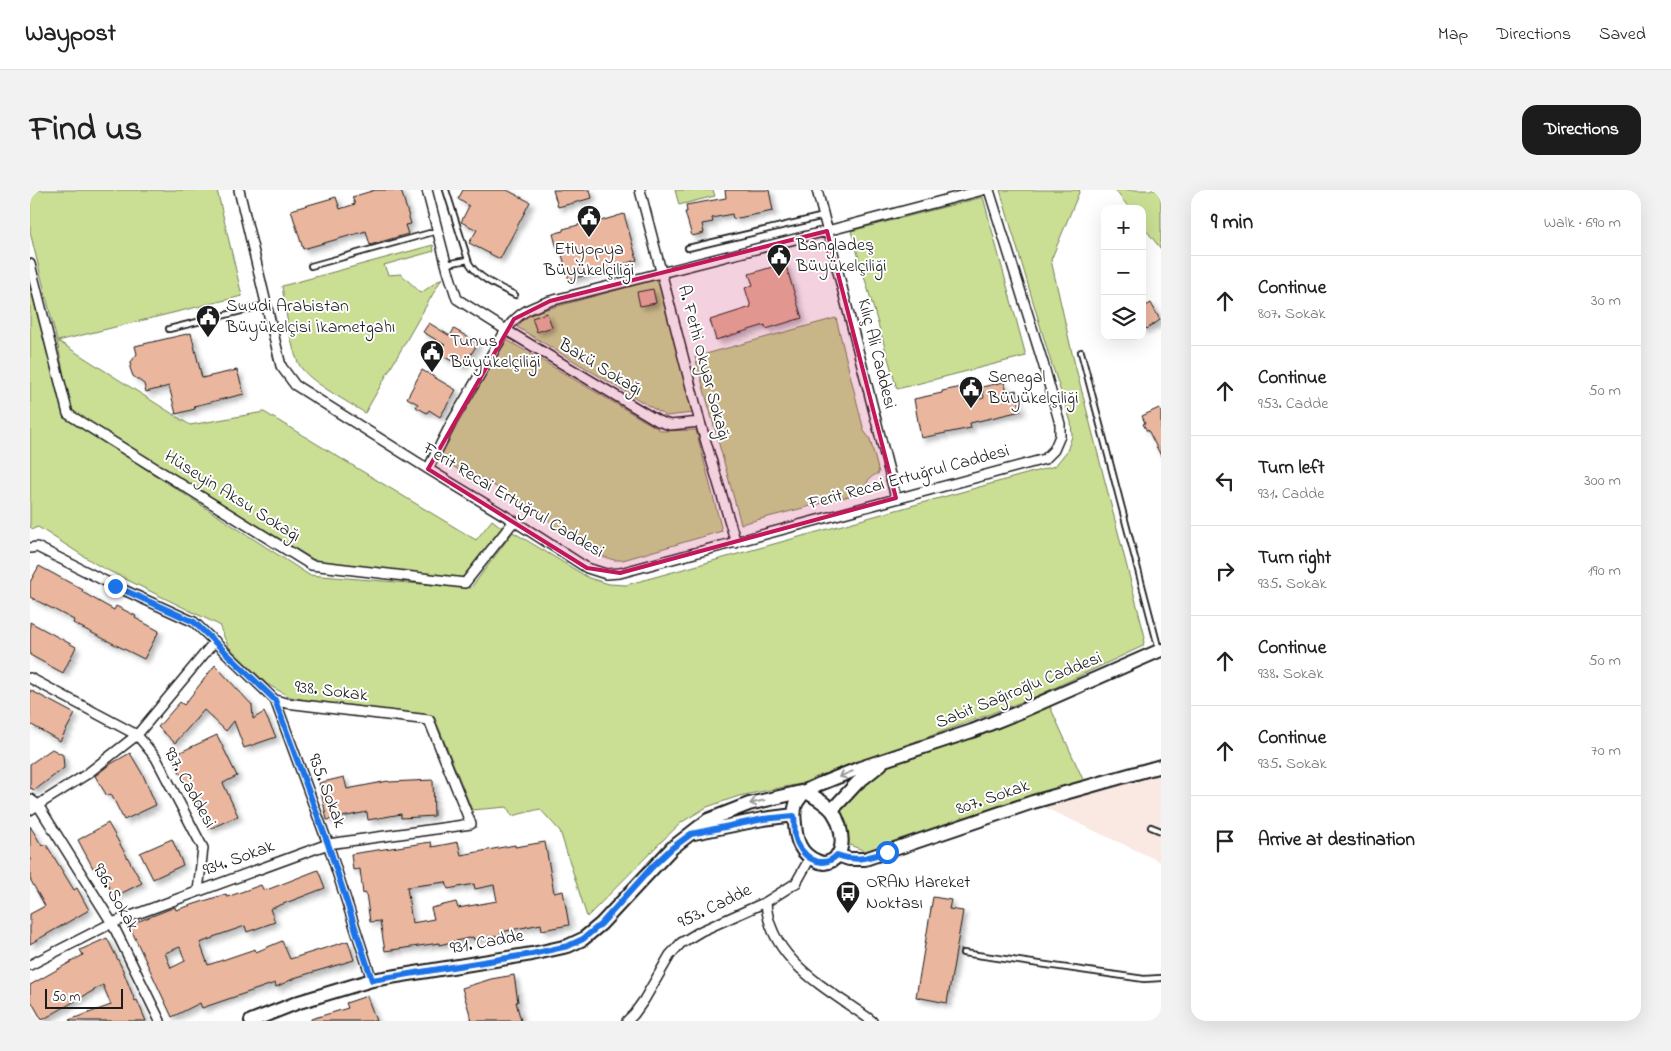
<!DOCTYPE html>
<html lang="en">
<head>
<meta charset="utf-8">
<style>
	:root { --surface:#fff; --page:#f2f2f2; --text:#222; --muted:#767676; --line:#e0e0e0; --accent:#1c1c1c }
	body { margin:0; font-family:"Indie Flower",sans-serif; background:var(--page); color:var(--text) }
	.controls { position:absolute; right:15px; top:15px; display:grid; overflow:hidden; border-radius:10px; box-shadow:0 5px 20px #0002 }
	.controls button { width:45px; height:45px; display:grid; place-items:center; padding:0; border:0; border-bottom:1px solid var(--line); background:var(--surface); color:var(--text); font:25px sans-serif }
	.scale { position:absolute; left:15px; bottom:12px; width:78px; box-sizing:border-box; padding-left:5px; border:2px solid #1c1c1c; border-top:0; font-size:14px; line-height:18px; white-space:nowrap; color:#1c1c1c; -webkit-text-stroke:4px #fff; paint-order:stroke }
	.stop { position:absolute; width:15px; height:15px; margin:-11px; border:4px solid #1a73e8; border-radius:50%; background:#fff }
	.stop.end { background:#1a73e8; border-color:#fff; box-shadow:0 1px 5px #0008 }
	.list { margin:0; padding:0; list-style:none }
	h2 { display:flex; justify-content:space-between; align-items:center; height:65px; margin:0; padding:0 20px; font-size:21px }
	h2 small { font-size:16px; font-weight:400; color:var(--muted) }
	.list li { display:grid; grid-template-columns:32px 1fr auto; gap:15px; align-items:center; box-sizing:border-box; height:90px; padding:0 20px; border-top:1px solid var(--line) }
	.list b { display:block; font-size:19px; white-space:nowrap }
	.list p { margin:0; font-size:16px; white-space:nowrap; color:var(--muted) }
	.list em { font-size:16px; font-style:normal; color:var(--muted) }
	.icon { flex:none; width:28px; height:28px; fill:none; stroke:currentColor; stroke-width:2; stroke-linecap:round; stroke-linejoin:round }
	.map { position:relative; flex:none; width:1131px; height:831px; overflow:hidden; border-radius:15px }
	header { display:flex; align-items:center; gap:30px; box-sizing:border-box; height:70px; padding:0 25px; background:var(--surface); border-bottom:1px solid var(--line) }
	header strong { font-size:24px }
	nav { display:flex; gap:28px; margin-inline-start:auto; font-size:18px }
	.intro { display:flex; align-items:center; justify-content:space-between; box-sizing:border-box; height:120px; padding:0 30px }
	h1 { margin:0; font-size:35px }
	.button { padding:12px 22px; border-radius:15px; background:var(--accent); color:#fff; font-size:18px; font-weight:700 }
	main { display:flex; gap:30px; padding:0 30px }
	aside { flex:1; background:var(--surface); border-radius:15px; box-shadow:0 5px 20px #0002 }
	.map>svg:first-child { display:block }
	.built { fill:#f9e9e2 }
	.green { fill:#cade94; stroke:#737d58 }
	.building { fill:#eab69e; stroke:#1c1c1c; fill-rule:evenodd; filter:url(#shadow) }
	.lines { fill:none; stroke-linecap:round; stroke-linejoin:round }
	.lane-casing { stroke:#1c1c1c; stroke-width:8 }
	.street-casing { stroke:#1c1c1c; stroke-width:12 }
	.secondary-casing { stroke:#1c1c1c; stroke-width:16 }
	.lane { stroke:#fff; stroke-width:4.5 }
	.street { stroke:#fff; stroke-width:9 }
	.secondary { stroke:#fff; stroke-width:12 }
	.oneway { stroke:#999 }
	.route { stroke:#1a73e8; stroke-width:6 }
	.marked { fill:#c2185b; fill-opacity:0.2; stroke:#c2185b; stroke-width:4; stroke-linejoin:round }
	.labels { text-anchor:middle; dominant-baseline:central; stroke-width:4; stroke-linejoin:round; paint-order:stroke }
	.poi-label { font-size:18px; fill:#1c1c1c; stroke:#fff; text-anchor:start }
	.street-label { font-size:18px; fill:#1c1c1c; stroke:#fff }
</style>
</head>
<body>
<header>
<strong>Waypost</strong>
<nav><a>Map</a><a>Directions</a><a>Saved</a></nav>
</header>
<div class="intro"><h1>Find us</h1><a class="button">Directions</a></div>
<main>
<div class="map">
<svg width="1131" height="831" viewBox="0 0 1131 831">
	<defs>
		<filter id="shadow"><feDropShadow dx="4" dy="4" stdDeviation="2.5" flood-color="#0004"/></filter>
	</defs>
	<rect width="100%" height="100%" fill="#fff"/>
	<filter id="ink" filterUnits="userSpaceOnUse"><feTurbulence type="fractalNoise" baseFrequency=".02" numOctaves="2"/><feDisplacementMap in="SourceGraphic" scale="10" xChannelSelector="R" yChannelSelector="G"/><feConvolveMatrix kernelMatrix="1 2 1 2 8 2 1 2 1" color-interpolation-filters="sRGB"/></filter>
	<g filter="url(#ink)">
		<!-- built -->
		<path class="built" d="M1131 576V672L1003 612Z"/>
		<!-- green -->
		<path class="green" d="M0 0H187L212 106 28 151 160 235 234 222 446 350 462 330 474 339 433 388 286 371 41 221 27 151 0 42Z
			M645 0H683L685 6 649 15Z
			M970 0H1050L1021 70 1042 163 1115 447 1113 456 1007 506 931 535 795 584 770 594 709 606 677 617 652 632 632 651 557 727 530 641 510 619 482 626 477 617 442 620 404 526 315 517 260 507 237 494 198 456 189 435 69 376 8 337 3 339 0 337V95L34 226 279 385 441 398 483 342 559 388 579 394 596 395 1025 276 1037 261 1042 246 1041 232 1020 169Z
			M1085 0H1131V59L1112 35V19H1100Z
			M953 7 996 166 867 199 821 41Z
			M403 55 404 61 354 75 358 85 371 84 391 103 412 88 335 223C318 212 284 194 272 179 261 166 255 115 252 96Z
			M628 89 663 223 636 226 487 137 498 124Z
			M806 128 834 241 840 249 849 283C839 287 836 291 835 302L711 334 665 167Z
			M477 150 632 241 666 240 692 341 593 370H584L571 366 525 337 515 326 443 283 431 281 409 268 437 215Z
			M1017 510 1056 596 843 662 835 661 812 652 808 630 812 608 859 568Z"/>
		<!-- building -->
		<path class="building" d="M345 0H371L381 34 375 35 378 44 340 55 336 41 273 59 261 20 306 7 310 19 325 14 322 7Z
			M433 0H477L500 12 470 69 439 53 447 40 431 32 439 16 428 9Z
			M523 0H560L562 8 528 17Z
			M695 0H739L743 21 703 29 702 24 682 28 683 32 672 34 674 43 662 46 655 22H657L656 15 696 8Z
			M594 24 607 70 539 90 531 61 528 62 523 44 533 41V39L556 33 557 35Z
			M755 73 772 128 736 139 735 135 686 150 680 130 721 117 715 98 723 95 719 84Z
			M623 99 626 113 610 116 607 102Z
			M1121 113 1130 130 1117 139 1116 138 1112 139V118Z
			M517 123 522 137 507 142 502 128Z
			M399 133 420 146 424 139 448 153 433 177 409 164 415 155 393 142Z
			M161 143 172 188 207 180 214 204 164 216 165 219 146 224 139 196 116 202 114 194 103 186 100 178 101 172 107 164 105 156Z
			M392 180 426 200 410 227 399 220 397 223 386 217 388 214 377 208Z
			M974 192 977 202 986 200 991 221 940 233 941 238 891 248 884 209 912 203V201L932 197 936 212 954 208 952 197Z
			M1129 218 1131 222V266L1118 240 1117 241 1113 234 1115 233 1112 226Z
			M9 376 53 400 52 402 84 420 86 416 106 426 105 428 129 441 114 469 70 447 43 433 44 430 0 407V392Z
			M0 432 46 457 33 483 0 465Z
			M185 475 222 515 223 529 234 522 246 547 214 558 204 531 196 541 174 520 145 553 128 537 150 512 154 515Z
			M0 500 45 524 30 551 0 534Z
			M187 545 207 586 193 593 208 626 179 639 165 606 162 608 142 566Z
			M22 559 33 565 34 578 5 600 0 598V574Z
			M100 563 113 585 126 615 94 630 81 604 77 606 65 586 79 575Z
			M314 587 317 599 358 591 359 592 403 590 404 626 371 628V624L338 630 337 622 297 630 289 593Z
			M78 633 112 693 84 707 68 675 63 678 48 650Z
			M0 636 12 656 16 654 44 700 47 698 59 720 0 754V724L15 716 0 689Z
			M142 649 153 675 123 689 110 663Z
			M401 652 402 657 428 652 431 665 485 655V657L515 652 524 703 533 701 539 735 512 740 511 734 471 742V745L444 750 443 747 409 755V753L355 761 350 731 340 732 336 703 333 704 330 679 323 680 321 664ZM416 692 418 699 444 694 445 699 464 695 467 711 428 718 426 712 401 718 404 729 382 733 377 697Z
			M288 680 295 698 240 719 245 732 217 742 215 736 183 747V748L170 753 178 775 225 759 226 762 252 751 260 769 318 751 324 770 267 787 246 797 245 793 172 818 170 813 142 827 99 735 145 717 146 720 196 704 197 707 231 695 234 701ZM150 757 155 771 141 778 135 763Z
			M903 707 921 710 919 719 933 721 917 813 886 807Z
			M77 748 92 778 105 811 107 810 116 831H40L39 830 81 815 73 795 12 830 0 809V795L53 765 50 760Z
			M484 785 488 812H486L491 831H442L432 798 461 789Z
			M337 806 346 831H281V829L318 818 316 813Z"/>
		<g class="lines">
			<defs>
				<path id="lane" d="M416 0 439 73C449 89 469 97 485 105
					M658 58 794 26
					M416 74 438 70
					M281 76 407 41
					M139 139 236 115
					M1051 162 1129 460
					M1121 637 1131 641
					M933 763 1114 789 1131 788"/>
				<path id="street" d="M209 0 251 176 265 195 398 279 484 331 557 378 576 384 590 383C732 346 873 306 1015 269L1024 260 1030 246V234L1013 173 959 0
					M397 0 418 81 427 109 476 140 628 231 640 235 670 232
					M610 0 670 232 706 353
					M787 0 866 308
					M0 74 38 224 281 375 435 393 484 331
					M398 279 422 232 476 140C489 122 500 118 520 111L797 41 953 0
					M0 358 7 357 85 396 164 432 245 510 256 513 399 530 441 634 298 654 82 733 0 775
					M0 488 107 545 126 568 173 658 168 701
					M245 510 298 654 342 790
					M0 609 8 615 82 733 130 831
					M0 620 57 584 107 545 185 451
					M736 712C739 771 800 800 842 831
					M597 831 604 824 614 810 640 765 651 753 671 741 736 712 766 693 780 668"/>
				<path id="secondary" d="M775 601C784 607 797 613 803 622 813 636 819 670 794 673 791 673 789 672 787 671 770 664 766 650 765 634 764 627 764 620 766 614 768 610 772 606 775 601Z
					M802 620 827 593 851 574
					M664 643 733 629 764 625
					M807 665 819 669H835L1003 612 1131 576
					M221 831 269 812 342 790 502 764 538 756 553 749 571 734 642 658 678 630 719 614 775 601 790 594 830 578 942 541 992 521 1131 460"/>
			</defs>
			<!-- lane casing -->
			<use href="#lane" class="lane-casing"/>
			<!-- street casing -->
			<use href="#street" class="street-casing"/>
			<!-- secondary casing -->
			<use href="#secondary" class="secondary-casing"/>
			<!-- lane -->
			<use href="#lane" class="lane"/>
			<!-- street -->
			<use href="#street" class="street"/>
			<!-- secondary -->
			<use href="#secondary" class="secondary"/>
		</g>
		<!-- one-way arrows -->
		<defs><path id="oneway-shaft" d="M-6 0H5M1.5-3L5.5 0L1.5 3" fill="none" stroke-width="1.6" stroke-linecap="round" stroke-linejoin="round" transform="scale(1.25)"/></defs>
		<g class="oneway">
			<use href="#oneway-shaft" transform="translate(816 584) rotate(157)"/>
			<use href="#oneway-shaft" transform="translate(727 612) rotate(167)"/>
		</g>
	</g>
	<g class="lines" filter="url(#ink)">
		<!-- route -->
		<path class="route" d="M85 396 164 432 245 510 298 654 342 790 502 764 538 756 553 749 571 734 622 677 642 658 661 644 733 629 764 626C765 632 764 639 765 646 769 665 791 682 807 665 827 672 837 668 857 662"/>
	</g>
	<!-- marked area -->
	<path class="marked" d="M797 41 866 308 590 383 557 378 398 279 484 129 520 111Z"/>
	<!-- icons -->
	<defs>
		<symbol id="civic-pin" viewBox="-11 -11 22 30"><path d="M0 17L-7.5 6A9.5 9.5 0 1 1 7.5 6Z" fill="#1c1c1c" stroke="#fff"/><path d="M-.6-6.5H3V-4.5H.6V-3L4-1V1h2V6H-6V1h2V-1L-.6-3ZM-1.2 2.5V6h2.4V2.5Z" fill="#fff"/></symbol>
		<symbol id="bus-pin" viewBox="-11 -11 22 30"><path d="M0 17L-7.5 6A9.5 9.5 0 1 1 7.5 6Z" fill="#1c1c1c" stroke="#fff"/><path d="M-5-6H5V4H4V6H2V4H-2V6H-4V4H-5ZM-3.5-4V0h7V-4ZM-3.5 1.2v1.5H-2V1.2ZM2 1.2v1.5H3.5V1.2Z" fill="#fff"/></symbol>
	</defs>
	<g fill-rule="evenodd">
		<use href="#civic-pin" x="545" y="13" width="28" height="38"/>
		<use href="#civic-pin" x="735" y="52" width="28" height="38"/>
		<use href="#civic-pin" x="164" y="113" width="28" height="38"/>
		<use href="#civic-pin" x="388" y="148" width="28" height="38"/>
		<use href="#civic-pin" x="927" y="184" width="28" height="38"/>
		<use href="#bus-pin" x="804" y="689" width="28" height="38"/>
	</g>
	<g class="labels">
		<!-- poi labels -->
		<g class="poi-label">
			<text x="766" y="56">Bangladeş<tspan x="766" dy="21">Büyükelçiliği</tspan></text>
			<text x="559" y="60" text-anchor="middle">Etiyopya<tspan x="559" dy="21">Büyükelçiliği</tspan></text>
			<text x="196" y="117">Suudi Arabistan<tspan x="196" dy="21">Büyükelçisi İkametgahı</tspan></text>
			<text x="420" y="152">Tunus<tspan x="420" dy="21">Büyükelçiliği</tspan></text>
			<text x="958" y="188">Senegal<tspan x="958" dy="21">Büyükelçiliği</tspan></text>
			<text x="836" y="693">ORAN Hareket<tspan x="836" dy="21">Noktası</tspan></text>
		</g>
		<!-- street labels -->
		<g class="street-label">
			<text transform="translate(846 164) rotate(76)">Kılıç Ali Caddesi</text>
			<text transform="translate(673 173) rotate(75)">A. Fethi Okyar Sokağı</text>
			<text transform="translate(570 178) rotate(31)">Bakü Sokağı</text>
			<text transform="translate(879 288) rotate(-15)">Ferit Recai Ertuğrul Caddesi</text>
			<text transform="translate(202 307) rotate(32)">Hüseyin Aksu Sokağı</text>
			<text transform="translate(483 311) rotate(31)">Ferit Recai Ertuğrul Caddesi</text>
			<text transform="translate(989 501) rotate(-22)">Sabit Sağıroğlu Caddesi</text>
			<text transform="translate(301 502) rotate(7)">938. Sokak</text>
			<text transform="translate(159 598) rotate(61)">937. Caddesi</text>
			<text transform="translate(296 601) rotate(69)">935. Sokak</text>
			<text transform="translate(963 608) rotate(-19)">807. Sokak</text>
			<text transform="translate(209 669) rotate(-20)">934. Sokak</text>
			<text transform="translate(85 708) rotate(60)">936. Sokak</text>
			<text transform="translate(685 717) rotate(-26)">953. Cadde</text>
			<text transform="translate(457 753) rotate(-10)">931. Cadde</text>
		</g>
	</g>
</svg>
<div class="controls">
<button>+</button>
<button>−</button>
<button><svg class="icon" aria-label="layers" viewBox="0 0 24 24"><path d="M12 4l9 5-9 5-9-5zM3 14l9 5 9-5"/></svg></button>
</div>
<div class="scale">50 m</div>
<div class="stop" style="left:857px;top:662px"></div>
<div class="stop end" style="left:85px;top:396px"></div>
</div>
<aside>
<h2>9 min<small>Walk · 690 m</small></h2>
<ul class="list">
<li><svg class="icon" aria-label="ahead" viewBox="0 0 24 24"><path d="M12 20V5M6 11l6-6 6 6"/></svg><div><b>Continue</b><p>807. Sokak</p></div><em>30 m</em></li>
<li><svg class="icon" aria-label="ahead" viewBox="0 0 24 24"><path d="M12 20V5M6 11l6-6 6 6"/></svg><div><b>Continue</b><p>953. Cadde</p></div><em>50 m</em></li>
<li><svg class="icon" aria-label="left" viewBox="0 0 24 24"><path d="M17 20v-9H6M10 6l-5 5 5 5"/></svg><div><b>Turn left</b><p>931. Cadde</p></div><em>300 m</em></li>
<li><svg class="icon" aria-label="right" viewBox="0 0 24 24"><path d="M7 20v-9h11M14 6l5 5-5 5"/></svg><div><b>Turn right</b><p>935. Sokak</p></div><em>190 m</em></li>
<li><svg class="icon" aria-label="ahead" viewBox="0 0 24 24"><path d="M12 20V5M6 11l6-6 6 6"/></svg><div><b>Continue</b><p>938. Sokak</p></div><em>50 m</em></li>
<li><svg class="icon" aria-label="ahead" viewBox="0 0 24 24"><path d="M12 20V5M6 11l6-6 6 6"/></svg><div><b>Continue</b><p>935. Sokak</p></div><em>70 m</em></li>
<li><svg class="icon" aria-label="arrive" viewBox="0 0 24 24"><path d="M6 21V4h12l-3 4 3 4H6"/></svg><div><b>Arrive at destination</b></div></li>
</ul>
</aside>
</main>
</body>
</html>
